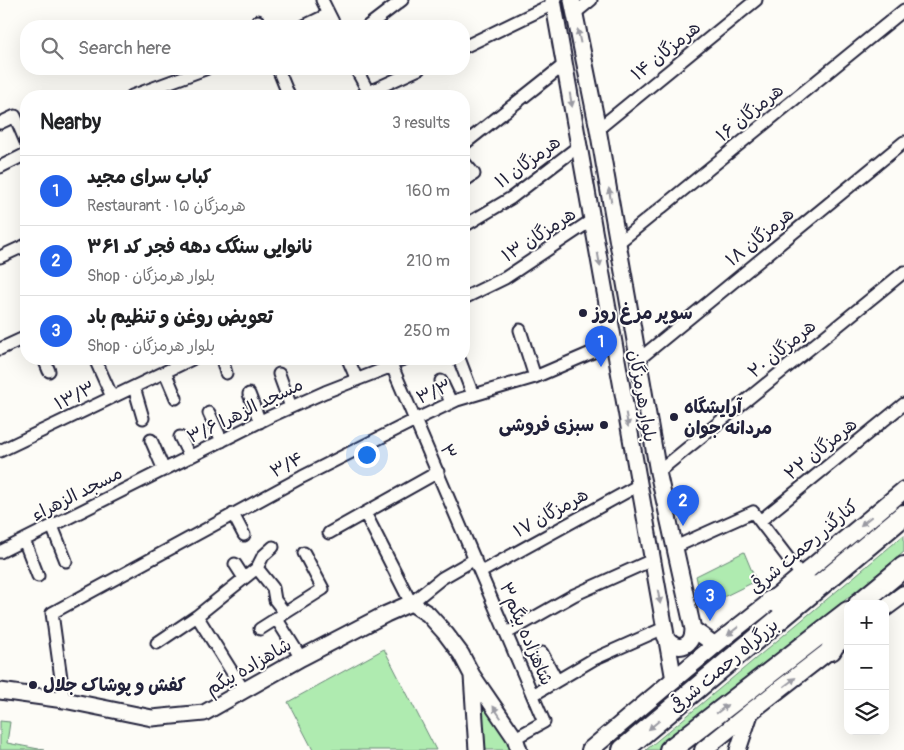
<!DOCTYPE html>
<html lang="en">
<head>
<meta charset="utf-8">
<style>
	:root { --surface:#fff; --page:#f2f2f2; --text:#202124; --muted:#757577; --line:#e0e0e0; --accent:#2563eb }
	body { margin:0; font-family:Pangolin,"Playpen Sans Arabic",sans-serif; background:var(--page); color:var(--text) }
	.controls { position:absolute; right:15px; bottom:15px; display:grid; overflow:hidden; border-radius:10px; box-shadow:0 5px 20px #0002 }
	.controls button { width:45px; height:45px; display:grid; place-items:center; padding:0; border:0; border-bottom:1px solid var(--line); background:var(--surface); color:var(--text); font:25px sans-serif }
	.you { position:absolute; left:366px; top:454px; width:18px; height:18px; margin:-12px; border:4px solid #fff; border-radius:50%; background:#1a73e8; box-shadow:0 0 0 8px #1a73e833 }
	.badge { display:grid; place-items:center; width:32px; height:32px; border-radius:50%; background:var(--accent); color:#fff; font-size:16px; font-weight:700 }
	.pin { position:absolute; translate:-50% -41px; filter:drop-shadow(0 1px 2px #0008) }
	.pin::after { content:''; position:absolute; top:26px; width:18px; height:15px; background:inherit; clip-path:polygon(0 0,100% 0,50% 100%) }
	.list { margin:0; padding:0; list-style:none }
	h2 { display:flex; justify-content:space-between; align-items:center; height:65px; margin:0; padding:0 20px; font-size:21px }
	h2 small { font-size:16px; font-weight:400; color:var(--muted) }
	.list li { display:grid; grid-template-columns:32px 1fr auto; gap:15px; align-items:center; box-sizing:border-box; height:70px; padding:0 20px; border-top:1px solid var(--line) }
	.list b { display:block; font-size:19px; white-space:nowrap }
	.list p { margin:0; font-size:16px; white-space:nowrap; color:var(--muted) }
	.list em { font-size:16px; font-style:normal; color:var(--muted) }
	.icon { flex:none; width:28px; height:28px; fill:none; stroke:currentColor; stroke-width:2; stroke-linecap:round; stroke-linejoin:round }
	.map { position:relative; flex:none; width:904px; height:750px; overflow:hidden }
	.search { position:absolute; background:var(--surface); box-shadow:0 5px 20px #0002; left:20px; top:20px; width:450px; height:55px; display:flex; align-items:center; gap:12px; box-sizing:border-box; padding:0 18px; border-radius:20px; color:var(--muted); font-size:19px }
	.panel { position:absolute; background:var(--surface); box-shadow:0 5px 20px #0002; left:20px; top:90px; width:450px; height:275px; border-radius:20px }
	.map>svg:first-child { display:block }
	.green { fill:#afebb0; stroke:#688676 }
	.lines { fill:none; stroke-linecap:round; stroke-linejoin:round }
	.minor-casing { stroke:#22223b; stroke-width:15 }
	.tertiary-casing { stroke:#22223b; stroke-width:19 }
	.secondary-casing { stroke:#22223b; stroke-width:20 }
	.trunk-casing { stroke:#22223b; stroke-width:24 }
	.minor { stroke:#fdfcf7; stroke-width:11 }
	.tertiary { stroke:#fdfcf7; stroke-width:15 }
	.secondary { stroke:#fdfcf7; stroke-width:16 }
	.trunk { stroke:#fdfcf7; stroke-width:20 }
	.oneway { fill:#9a9aa2 }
	.poi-dot { fill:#22223b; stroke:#fdfcf7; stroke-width:2 }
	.labels { text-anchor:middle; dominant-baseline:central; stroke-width:4; stroke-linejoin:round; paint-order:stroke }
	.street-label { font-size:18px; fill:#22223b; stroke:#fdfcf7 }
	.poi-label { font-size:18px; font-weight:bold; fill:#22223b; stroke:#fdfcf7; text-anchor:start }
</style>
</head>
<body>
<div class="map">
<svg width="904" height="750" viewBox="0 0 904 750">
	<rect width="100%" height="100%" fill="#fdfcf7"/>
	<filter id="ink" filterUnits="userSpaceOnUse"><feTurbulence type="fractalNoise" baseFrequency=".02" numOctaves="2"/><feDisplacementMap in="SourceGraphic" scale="10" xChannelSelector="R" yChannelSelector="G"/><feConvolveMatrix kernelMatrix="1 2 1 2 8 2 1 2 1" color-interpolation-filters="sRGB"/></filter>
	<g filter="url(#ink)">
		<!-- green -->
		<path class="green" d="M904 535V552L661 750H646Z
			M744 552 756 581 703 607 696 576Z
			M384 649 436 750H313L288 702Z
			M478 691 508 739 512 750H481Z
			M0 721 10 722 7 743 44 750H0Z"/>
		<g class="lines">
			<defs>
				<path id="minor" d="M322 0 335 26
					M574 14 591 0
					M258 21 260 26
					M304 26 329 14
					M368 26 402 0
					M464 47 553 4
					M278 69 289 96
					M356 69 369 93
					M132 96 205 69
					M360 96 419 69
					M0 123 15 116 26 142
					M598 129 756 0
					M464 144 565 64
					M464 162 474 174 464 181
					M0 167 26 154
					M464 226 511 198 579 146
					M618 243 904 10
					M0 257 26 245
					M464 298 505 278 592 220
					M520 330 535 377
					M0 349 26 337
					M44 359 49 371
					M95 359 112 397
					M222 359 226 373
					M348 359 357 380
					M389 359 544 722 515 738
					M638 360 904 142
					M460 361 473 395
					M390 363 404 359
					M165 372 176 398
					M279 374 291 407
					M441 381 451 402
					M134 387 143 418
					M249 394 260 422
					M209 413 222 441
					M180 437 190 457
					M151 440 164 470
					M0 451 192 359
					M658 472 904 272
					M365 513 411 603 442 578 475 559
					M233 514 244 535
					M760 521 904 404
					M52 526 66 561
					M329 533 438 472
					M24 540 38 576
					M675 547 753 512 801 575
					M0 552 269 417 325 392 392 366
					M235 564 244 578
					M257 568 263 556 273 547
					M481 572 639 485
					M197 616 257 568 273 588 275 600 285 613
					M276 618 301 658
					M260 629 323 589 304 553
					M507 633 574 595 652 560
					M157 643 197 616 244 691
					M542 653 557 681
					M533 695 594 659 664 628
					M64 700 52 613 302 477 415 420 457 400 535 377 614 343"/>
				<path id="tertiary" d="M553 0 674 680
					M572 0 598 129 658 472 693 629 715 645
					M665 636C675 653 693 648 693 629
					M472 676 477 750
					M0 691 64 700 152 718 204 713 301 658 386 614 411 603 428 614 446 634 461 654 472 675 515 738 519 750
					M738 750 751 711"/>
				<path id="secondary" d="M885 608 904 594
					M590 750 715 645 771 601 904 490
					M703 750 754 709 839 643"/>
				<path id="trunk" d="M771 601 812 586
					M859 604 904 567
					M831 650 848 619
					M623 750 904 515
					M670 750 848 612"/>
			</defs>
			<!-- minor casing -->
			<use href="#minor" class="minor-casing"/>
			<!-- tertiary casing -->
			<use href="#tertiary" class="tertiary-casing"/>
			<!-- secondary casing -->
			<use href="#secondary" class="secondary-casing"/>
			<!-- trunk casing -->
			<use href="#trunk" class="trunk-casing"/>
			<!-- minor -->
			<use href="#minor" class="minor"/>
			<!-- tertiary -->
			<use href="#tertiary" class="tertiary"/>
			<!-- secondary -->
			<use href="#secondary" class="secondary"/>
			<!-- trunk -->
			<use href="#trunk" class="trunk"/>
		</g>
		<!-- one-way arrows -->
		<defs><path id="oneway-solid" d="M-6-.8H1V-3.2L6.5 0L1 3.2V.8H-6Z" transform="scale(1.25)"/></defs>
		<g class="oneway">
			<use href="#oneway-solid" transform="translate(579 36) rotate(-102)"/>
			<use href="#oneway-solid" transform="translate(571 100) rotate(80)"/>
			<use href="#oneway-solid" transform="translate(610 195) rotate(-100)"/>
			<use href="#oneway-solid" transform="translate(599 260) rotate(80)"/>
			<use href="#oneway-solid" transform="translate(627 420) rotate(80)"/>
			<use href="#oneway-solid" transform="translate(866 521) rotate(140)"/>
			<use href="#oneway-solid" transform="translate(659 597) rotate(80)"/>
			<use href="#oneway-solid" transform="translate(733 631) rotate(142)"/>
			<use href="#oneway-solid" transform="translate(790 682) rotate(-37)"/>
			<use href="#oneway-solid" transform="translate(722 709) rotate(-38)"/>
			<use href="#oneway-solid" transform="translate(497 712) rotate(-124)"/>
			<use href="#oneway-solid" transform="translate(654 725) rotate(140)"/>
		</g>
	</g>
	<!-- markers -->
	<g class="poi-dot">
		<circle cx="583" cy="313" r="5"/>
		<circle cx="674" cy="417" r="5"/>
		<circle cx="604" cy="425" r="5"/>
		<circle cx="33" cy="685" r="5"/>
	</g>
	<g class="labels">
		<!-- street labels -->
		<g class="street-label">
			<text transform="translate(666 51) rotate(-39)">هرمزگان ۱۴</text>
			<text transform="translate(750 113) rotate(-39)">هرمزگان ۱۶</text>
			<text transform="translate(528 162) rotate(-36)">هرمزگان ۱۱</text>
			<text transform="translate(539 235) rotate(-33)">هرمزگان ۱۳</text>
			<text transform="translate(760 237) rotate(-39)">هرمزگان ۱۸</text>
			<text transform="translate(782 349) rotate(-39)">هرمزگان ۲۰</text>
			<text transform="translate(434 392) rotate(-24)">۳/۳</text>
			<text transform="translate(75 396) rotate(-26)">۱۳/۳</text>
			<text transform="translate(642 396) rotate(80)">بلوار هرمزگان</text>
			<text transform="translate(245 411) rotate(-26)">مسجد الزهرا ۳/۶</text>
			<text transform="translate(821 449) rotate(-39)">هرمزگان ۲۲</text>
			<text transform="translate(448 452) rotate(67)">۳</text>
			<text transform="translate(287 465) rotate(-28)">۳/۴</text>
			<text transform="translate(77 494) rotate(-27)">مسجد الزهراء</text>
			<text transform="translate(551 513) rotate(-29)">هرمزگان ۱۷</text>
			<text transform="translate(804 547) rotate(-40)">کنارگذر رحمت شرقی</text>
			<text transform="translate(526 634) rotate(67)">۳شاهزاده بیگم</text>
			<text transform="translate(724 666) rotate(-40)">بزرگراه رحمت شرقی</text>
			<text transform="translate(249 667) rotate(-30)">شاهزاده بیگم</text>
		</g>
		<!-- poi labels -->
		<g class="poi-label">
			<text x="593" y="313">سوپر مرغ روز</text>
			<text x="684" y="407">آرایشگاه<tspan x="684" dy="21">مردانه جوان</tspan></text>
			<text x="594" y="425" text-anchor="end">سبزی فروشی</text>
			<text x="43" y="685">کفش و پوشاک جلال</text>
		</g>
	</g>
</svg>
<div class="controls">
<button>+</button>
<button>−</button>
<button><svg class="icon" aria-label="layers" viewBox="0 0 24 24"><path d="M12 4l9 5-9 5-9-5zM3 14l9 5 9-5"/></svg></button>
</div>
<div class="you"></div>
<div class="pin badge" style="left:601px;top:367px">1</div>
<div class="pin badge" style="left:683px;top:526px">2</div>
<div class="pin badge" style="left:710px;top:621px">3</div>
<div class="search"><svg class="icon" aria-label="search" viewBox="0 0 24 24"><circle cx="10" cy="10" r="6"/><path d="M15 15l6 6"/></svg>Search here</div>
<section class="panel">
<h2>Nearby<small>3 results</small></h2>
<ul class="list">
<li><span class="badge">1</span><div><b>کباب سرای مجید</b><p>Restaurant · هرمزگان ۱۵</p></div><em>160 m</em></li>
<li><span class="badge">2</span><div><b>نانوایی سنگک دهه فجر کد ۳۶۱</b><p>Shop · بلوار هرمزگان</p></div><em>210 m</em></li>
<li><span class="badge">3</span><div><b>تعویض روغن و تنظیم باد</b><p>Shop · بلوار هرمزگان</p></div><em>250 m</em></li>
</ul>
</section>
</div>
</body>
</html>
